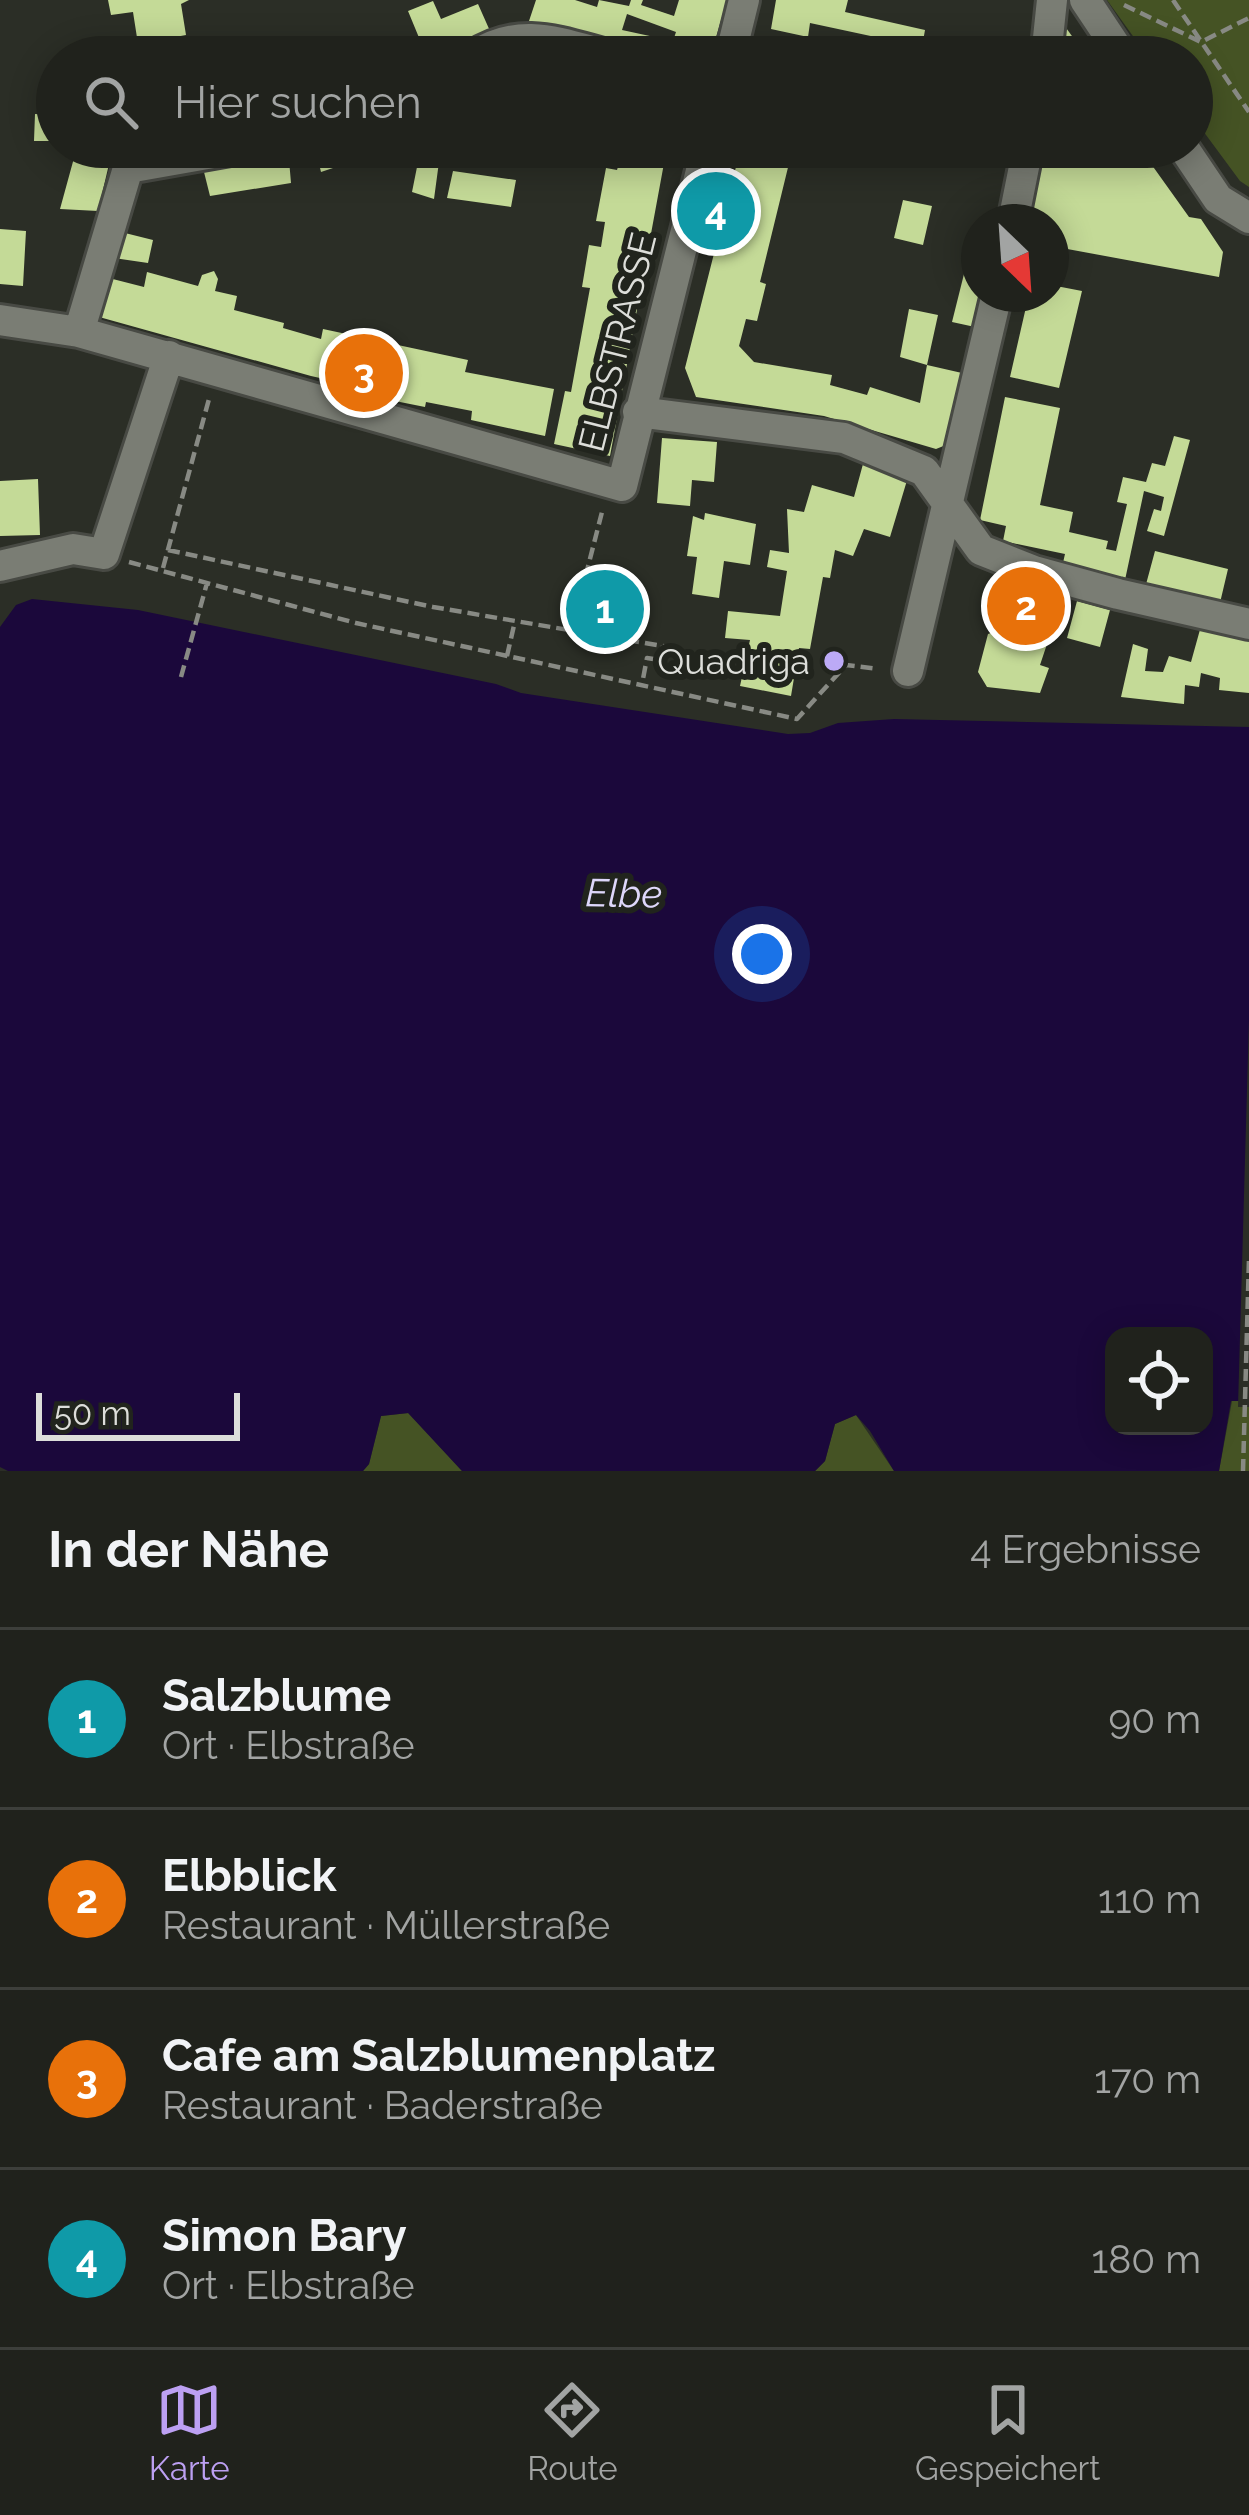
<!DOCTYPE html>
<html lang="de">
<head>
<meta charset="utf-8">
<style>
	:root { --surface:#20221c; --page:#282a25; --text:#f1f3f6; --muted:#a2a4a3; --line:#3d3f3b; --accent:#bca0f2 }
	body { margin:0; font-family:Raleway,sans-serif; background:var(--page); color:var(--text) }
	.controls { position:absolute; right:36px; bottom:36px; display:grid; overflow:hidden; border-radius:24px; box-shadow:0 6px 30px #0003 }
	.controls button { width:108px; height:108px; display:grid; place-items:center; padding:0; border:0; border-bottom:3px solid var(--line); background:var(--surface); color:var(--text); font:60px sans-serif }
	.compass { position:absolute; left:961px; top:204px; width:108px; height:108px; border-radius:50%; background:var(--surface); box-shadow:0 6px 30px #0003; rotate:155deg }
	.scale { position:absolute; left:36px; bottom:30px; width:204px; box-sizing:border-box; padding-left:12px; border:6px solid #dddeda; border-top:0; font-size:33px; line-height:42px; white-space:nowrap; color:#dddeda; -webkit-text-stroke:9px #21241d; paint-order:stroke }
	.you { position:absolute; left:762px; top:954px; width:42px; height:42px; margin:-30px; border:9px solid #fff; border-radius:50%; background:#1a73e8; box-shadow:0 0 0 18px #1a73e833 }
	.badge { display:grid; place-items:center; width:78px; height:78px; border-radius:50%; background:var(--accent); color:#fff; font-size:39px; font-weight:700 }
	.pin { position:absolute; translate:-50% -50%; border:6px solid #fff; box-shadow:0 3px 12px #0006 }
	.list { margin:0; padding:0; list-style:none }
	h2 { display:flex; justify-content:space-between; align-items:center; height:156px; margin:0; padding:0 48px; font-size:51px }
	h2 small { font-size:39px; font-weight:400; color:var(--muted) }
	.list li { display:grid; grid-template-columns:78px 1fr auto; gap:36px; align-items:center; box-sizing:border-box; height:180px; padding:0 48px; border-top:3px solid var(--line) }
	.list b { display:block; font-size:45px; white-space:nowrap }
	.list p { margin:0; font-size:39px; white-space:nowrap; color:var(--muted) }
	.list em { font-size:39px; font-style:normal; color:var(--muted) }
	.icon { flex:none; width:66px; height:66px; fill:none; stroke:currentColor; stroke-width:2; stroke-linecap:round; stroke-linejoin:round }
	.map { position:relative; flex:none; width:1249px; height:1471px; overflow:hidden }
	.search { position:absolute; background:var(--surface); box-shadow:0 6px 30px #0003; left:36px; right:36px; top:36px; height:132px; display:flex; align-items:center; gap:30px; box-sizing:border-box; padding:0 42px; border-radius:66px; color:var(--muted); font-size:45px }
	.sheet { height:876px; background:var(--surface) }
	nav { display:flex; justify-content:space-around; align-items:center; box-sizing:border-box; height:168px; border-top:3px solid var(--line); background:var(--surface); font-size:33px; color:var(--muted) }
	nav a { display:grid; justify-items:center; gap:6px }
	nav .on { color:var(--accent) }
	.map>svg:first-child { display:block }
	.green { fill:#455324 }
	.water { fill:#1b083b; fill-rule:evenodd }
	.pier { fill:#2b2e26 }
	.building { fill:#c4da97; fill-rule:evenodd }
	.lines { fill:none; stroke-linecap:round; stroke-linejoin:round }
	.minor-casing { stroke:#484a44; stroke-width:36 }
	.path { stroke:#888a84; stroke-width:4.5; stroke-dasharray:12 6; stroke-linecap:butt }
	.minor { stroke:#7a7d74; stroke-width:30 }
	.poi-dot { fill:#bcaaf6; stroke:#21241d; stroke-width:4.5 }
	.labels { text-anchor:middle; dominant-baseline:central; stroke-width:12; stroke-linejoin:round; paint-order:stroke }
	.street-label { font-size:36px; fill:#dddeda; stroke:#21241d }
	.poi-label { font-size:36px; fill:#dddeda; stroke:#21241d; text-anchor:end }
	.water-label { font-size:39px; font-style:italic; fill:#ded7fb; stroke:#21241d }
</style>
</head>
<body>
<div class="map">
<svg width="1249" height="1471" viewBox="0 0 1249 1471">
	<rect width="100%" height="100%" fill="#2b2e26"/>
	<!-- green -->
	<path class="green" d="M1107 0H1249V187L1240 181 1192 116V57H1148Z
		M1232 1401H1249V1471H1219Z
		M409 1413 462 1471H363L369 1464 381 1416Z
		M856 1415 894 1471H815L825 1461 835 1424Z"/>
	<!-- water -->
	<path class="water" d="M32 599 138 610 496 684 521 693 788 734 810 733 838 723 894 719 1249 727V1401H1231L1219 1471H894L870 1431 856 1415 835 1424 825 1461 815 1471H462L408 1413 381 1416 369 1464 363 1471H8L0 1467V627L16 605ZM1114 1336H1204V1426H1114Z"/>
	<!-- pier -->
	<path class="pier" d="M1249 1019V1407H1238Z"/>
	<!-- building -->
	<path class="building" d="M108 0H189L181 4 186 35 138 44 133 12 111 15Z
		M536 0H575L597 7 599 0 629 6 631 0H643L641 5 674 16 679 0H727L714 44 707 41 703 57H656L529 21ZM627 14 676 32 673 41 622 30Z
		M776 0H848L845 12 925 30 922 47 810 23 808 37 771 29Z
		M433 1 441 19 478 4 490 31 427 57 408 11Z
		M1064 25 1087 57H1059Z
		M389 39 397 57H360L358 53Z
		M766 42 807 52 805 57H762Z
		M35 114 52 115 51 141H34Z
		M77 147H113L98 211 60 209Z
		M315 147H399L401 153 367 166 366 157 321 172Z
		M421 147H441L434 199 412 192Z
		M624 147H667L610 456 554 444 565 391 571 392 590 288 582 287 589 245 601 247 605 222 596 221 606 168 617 170Z
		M741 147H793L760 282 766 284 757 321 746 319 739 346 754 362 832 375 830 385 867 395 870 387 920 403 927 365 962 373 946 445 936 449 824 416 696 397 685 368Z
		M1044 147H1139L1189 217 1201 219 1223 252 1219 277 1051 246V222H1031Z
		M288 148 291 183 210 196 202 164Z
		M453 171 516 180 511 207 447 198Z
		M903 200 932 206 923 245 894 238Z
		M0 229 26 231 23 286 0 284Z
		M113 230 153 240 148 263 107 257Z
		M965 270 979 274V294H983L975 327 952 322Z
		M214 271 218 279 215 291 237 296 234 310 284 323 283 328 321 339 323 329 468 360 465 372 554 389 545 436 471 420 472 411 426 402 425 407 395 401 396 395 311 376 92 315 101 276 144 287 147 272 198 286 202 275Z
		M1051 285 1082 291 1059 388 1010 377 1029 294H1051Z
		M909 309 938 315 927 365 900 357Z
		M1005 397 1060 408 1040 505 1073 512 1069 532 1108 541 1106 549 1116 551 1127 504 1117 502 1123 477 1146 482 1152 463 1165 466 1174 436 1190 440 1164 536 1147 531 1154 509 1161 511 1164 497 1144 491 1125 580 1062 567 1065 554 1003 541 1006 526 980 520Z
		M662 438 717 442 714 482 692 480 690 506 657 503Z
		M863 464 908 477 890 537 864 529 853 556 835 550 830 578 823 577 810 649 799 648 791 696 740 686 750 640 725 638 728 611 780 616 787 571 767 567 770 550 789 553 787 509 804 512 812 485 854 497Z
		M38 479 40 535 0 536V481Z
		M705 513 756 524 750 565 724 561 719 598 692 594 697 557 687 556 693 516 704 520Z
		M1155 551 1228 569 1219 607 1145 588Z
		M1014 583 1047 593 1040 627 1051 632 1040 665 1049 668 1040 693 987 687 978 672 988 634 1002 629Z
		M1077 601 1110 610 1100 647 1067 638Z
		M1201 626 1249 634V693L1219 690 1220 678 1201 673 1199 687 1185 685 1184 704 1121 697 1133 644 1148 649 1145 671 1163 672 1169 656 1191 662Z"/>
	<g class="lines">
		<defs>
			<path id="minor" d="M1085 0 1123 57
				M472 57C521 24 562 44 614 57
				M730 57 744 0
				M1046 57 1052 0
				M1183 147 1218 199 1249 218
				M1013 222 1028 147
				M0 320 79 332 622 486 707 147
				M79 332 128 168 247 147
				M638 412 844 438 924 471 981 550 1034 571 1118 594 1249 624
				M0 566 73 549 104 554 169 356
				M908 671 997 294"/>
		</defs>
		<!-- minor casing -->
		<use href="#minor" class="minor-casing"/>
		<!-- path -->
		<path class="path" d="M1173 0 1249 112
			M1124 5 1201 42 1249 18
			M168 550 433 607 663 646 660 660 647 658 642 684
			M129 562 356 623 797 719 846 665 878 669
			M163 568 209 399
			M572 629 602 512
			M507 656 515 621
			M181 677 207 583
			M1243 1471 1249 1258"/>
		<!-- minor -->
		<use href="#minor" class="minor"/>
	</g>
	<!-- markers -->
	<circle class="poi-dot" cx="834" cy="661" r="12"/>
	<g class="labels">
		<!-- street labels -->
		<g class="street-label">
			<text transform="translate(617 342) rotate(-76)">ELBSTRASSE</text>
		</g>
		<!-- poi labels -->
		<g class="poi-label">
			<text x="810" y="661">Quadriga</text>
		</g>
		<!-- water labels -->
		<g class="water-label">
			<text transform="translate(624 893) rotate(1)">Elbe</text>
		</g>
	</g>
</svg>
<div class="controls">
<button><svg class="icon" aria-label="locate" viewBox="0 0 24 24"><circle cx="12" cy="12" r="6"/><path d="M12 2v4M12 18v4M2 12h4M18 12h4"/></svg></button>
</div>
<svg class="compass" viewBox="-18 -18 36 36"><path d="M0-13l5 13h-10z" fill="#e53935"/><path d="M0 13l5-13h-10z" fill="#a2a4a3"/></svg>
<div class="scale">50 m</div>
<div class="you"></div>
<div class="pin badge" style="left:605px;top:609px;background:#0f9aa8">1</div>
<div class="pin badge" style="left:1026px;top:606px;background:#e8710a">2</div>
<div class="pin badge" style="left:364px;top:373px;background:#e8710a">3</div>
<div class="pin badge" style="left:716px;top:211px;background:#0f9aa8">4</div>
<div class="search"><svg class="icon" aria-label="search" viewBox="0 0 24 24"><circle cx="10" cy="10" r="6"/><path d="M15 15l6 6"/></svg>Hier suchen</div>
</div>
<section class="sheet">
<h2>In der Nähe<small>4 Ergebnisse</small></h2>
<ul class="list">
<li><span class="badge" style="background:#0f9aa8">1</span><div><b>Salzblume</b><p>Ort · Elbstraße</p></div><em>90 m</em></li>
<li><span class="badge" style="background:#e8710a">2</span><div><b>Elbblick</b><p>Restaurant · Müllerstraße</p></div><em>110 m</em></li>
<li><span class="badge" style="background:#e8710a">3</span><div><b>Cafe am Salzblumenplatz</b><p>Restaurant · Baderstraße</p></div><em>170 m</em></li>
<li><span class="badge" style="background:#0f9aa8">4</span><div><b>Simon Bary</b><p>Ort · Elbstraße</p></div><em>180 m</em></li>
</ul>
</section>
<nav>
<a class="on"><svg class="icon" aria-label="map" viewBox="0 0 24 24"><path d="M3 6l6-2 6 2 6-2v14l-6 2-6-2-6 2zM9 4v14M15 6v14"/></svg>Karte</a>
<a><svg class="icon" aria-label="directions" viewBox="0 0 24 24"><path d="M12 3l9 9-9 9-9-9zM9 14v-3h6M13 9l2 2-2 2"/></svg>Route</a>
<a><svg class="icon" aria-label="saved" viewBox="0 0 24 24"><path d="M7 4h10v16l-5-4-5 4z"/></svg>Gespeichert</a>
</nav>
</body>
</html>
